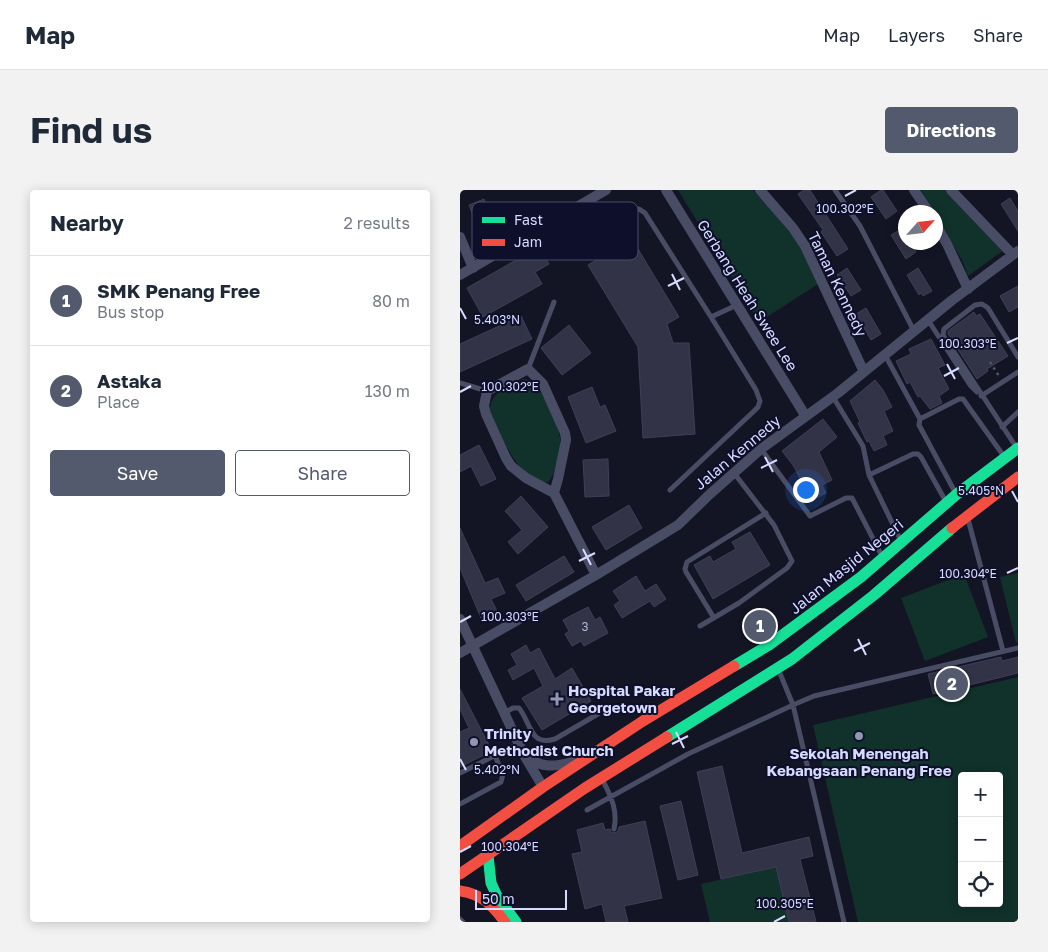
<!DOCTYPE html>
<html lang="en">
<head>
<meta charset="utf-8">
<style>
	:root { --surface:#fff; --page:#f2f2f3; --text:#1f2937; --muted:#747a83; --line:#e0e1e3; --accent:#535a6e }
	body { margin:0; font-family:"Golos Text",sans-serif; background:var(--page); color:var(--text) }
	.controls { position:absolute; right:15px; bottom:15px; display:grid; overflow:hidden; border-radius:5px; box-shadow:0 2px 12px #0003 }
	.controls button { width:45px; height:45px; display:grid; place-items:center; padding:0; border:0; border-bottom:1px solid var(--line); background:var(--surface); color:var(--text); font:25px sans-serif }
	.compass { position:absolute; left:438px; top:15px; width:45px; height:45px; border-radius:50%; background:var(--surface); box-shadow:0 2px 12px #0003; rotate:63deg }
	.scale { position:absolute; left:15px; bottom:12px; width:92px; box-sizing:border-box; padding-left:5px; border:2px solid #d7dbff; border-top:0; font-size:14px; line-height:18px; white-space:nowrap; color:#d7dbff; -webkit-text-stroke:4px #0e0f2a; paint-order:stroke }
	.you { position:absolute; left:345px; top:299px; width:18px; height:18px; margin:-12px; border:4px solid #fff; border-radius:50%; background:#1a73e8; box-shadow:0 0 0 8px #1a73e833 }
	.badge { display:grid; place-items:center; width:32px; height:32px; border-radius:50%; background:var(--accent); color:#fff; font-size:16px; font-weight:700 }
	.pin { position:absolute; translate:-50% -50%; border:2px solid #fff; box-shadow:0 1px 5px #0006 }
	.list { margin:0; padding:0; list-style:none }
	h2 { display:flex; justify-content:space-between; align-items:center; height:65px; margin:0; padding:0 20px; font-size:21px }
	h2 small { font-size:16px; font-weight:400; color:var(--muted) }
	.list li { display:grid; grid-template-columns:32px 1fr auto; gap:15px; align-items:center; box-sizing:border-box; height:90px; padding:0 20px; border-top:1px solid var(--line) }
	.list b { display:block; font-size:19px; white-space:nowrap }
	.list p { margin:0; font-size:16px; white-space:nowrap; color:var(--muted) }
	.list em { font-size:16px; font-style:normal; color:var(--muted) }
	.actions { display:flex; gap:10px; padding:15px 20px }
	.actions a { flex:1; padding:11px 0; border:1px solid var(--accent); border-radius:5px; text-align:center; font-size:18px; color:var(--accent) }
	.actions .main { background:var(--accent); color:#fff }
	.icon { flex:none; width:28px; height:28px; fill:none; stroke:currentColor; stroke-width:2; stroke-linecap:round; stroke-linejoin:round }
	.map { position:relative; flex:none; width:558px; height:732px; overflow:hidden; border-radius:5px }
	header { display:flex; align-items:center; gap:30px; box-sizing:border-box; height:70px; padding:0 25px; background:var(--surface); border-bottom:1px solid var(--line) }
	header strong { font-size:24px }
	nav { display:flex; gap:28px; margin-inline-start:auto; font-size:18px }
	.intro { display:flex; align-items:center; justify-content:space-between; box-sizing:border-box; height:120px; padding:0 30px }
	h1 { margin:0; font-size:35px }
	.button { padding:12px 22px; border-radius:5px; background:var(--accent); color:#fff; font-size:18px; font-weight:700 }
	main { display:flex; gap:30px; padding:0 30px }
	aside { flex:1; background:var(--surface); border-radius:5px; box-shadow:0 2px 12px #0003 }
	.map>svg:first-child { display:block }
	.green { fill:#11312b; fill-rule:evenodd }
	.building { fill:#323346; stroke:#3f3f58 }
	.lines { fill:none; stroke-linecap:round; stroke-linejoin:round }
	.path { stroke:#465c66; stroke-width:2.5; stroke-dasharray:2.5 4; stroke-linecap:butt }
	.lane { stroke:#494c65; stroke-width:5 }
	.street { stroke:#494c65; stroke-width:10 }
	.fast { stroke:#16e098; stroke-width:11 }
	.jam { stroke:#f24e42; stroke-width:11 }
	.ticks { fill:none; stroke:#d7dbff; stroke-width:2 }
	.poi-dot { fill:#9396b2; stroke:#0e0f2a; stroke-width:2 }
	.labels { text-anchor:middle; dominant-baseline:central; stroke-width:4; stroke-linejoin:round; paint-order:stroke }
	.number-label { font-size:12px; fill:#aeb1d1 }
	.street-label { font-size:15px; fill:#d7dbff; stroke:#0e0f2a }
	.poi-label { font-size:15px; font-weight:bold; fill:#d7dbff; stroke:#0e0f2a; text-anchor:start }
	.key { fill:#0e0f2a; stroke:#4a4c6a; stroke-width:1 }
	.key-label { font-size:14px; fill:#d7dbff }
	.ticks-label { font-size:12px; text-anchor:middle; fill:#d7dbff; stroke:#0e0f2a; stroke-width:4; stroke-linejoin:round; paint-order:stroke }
</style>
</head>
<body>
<header>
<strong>Map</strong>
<nav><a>Map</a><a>Layers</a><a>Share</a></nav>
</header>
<div class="intro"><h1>Find us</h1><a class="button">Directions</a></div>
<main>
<aside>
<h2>Nearby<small>2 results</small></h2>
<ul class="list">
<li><span class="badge">1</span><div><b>SMK Penang Free</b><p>Bus stop</p></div><em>80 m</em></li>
<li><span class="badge">2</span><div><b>Astaka</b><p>Place</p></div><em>130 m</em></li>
</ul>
<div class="actions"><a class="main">Save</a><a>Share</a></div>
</aside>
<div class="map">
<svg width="558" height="732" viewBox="0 0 558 732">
	<rect width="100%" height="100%" fill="#141524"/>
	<!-- green -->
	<path class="green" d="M218 0H293C310 19 328 36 341 58 347 69 352 82 358 94L299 132Z
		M461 0H486L544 60 508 86 502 70Z
		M64 189 73 191C83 204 98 232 100 248 101 262 97 283 87 293 58 293 41 243 30 221 30 201 48 198 64 189Z
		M558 383V452L556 453 540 387Z
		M504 384 528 447 465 471 441 408Z
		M558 487V732H398L353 535ZM502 586H539V713H502Z
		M316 677 329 732H250L241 694Z"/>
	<!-- building -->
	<path class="building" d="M344 0H350L388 59 377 66 361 42 363 40 338 4Z
		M421 0H423L437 21 426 29 411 7Z
		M550 8 558 21V41L541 14Z
		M24 9 31 26 44 20 54 44 25 56 9 15Z
		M441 39 446 46V52H450L456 62 446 69 431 45Z
		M172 49 219 127 207 134 213 153H229L235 244 183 248 178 157 128 75Z
		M79 57 89 74 75 82 82 94 23 127 7 98Z
		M387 78 401 100 391 106 377 85Z
		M458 78 472 101 463 106 461 103 459 105 447 85Z
		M558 96V117L549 122 540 106Z
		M406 118 421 144 411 150 396 124Z
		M514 122 516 126 520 124 548 166 527 179 528 181 517 189 488 144V141Z
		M61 126 72 149 0 182V154Z
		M109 135 131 163 102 185 81 158Z
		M471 149 485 175 478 178 489 199 479 206 482 213 470 219 460 206 458 207 450 192 447 194 436 171 451 164 449 159Z
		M415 190 423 200 432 217 424 221 433 241 423 246 427 255 414 261 409 251 407 252 398 233 400 232 390 211Z
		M132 197 140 217 145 215 156 241 126 253 108 207Z
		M363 229 377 247 359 262 372 290 362 295 366 303 354 309 350 301 347 302 333 275 322 261Z
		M19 255 36 289 21 296 11 276 0 282V265Z
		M148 269 149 306 125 307 123 270Z
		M61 306 88 337 58 364 48 352 62 340 45 321Z
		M169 315 182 338 146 360 132 337Z
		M0 338 25 393 38 388 45 403 31 409 37 421 21 428 0 378Z
		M290 342 310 375 253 409 234 375 250 366 253 372 276 359 272 352Z
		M104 366 114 382 66 411 56 395Z
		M176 386 185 401 196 394 206 409 194 417 190 411 162 428 154 415 160 411 153 401Z
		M128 417 135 430 140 427 148 443 124 456 121 451 112 456 105 444 109 441 103 430Z
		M66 455 70 463 79 458 95 489 112 478 131 511 82 540 62 508 83 496 74 478 53 490 48 480 57 475 51 464Z
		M541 467 542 471 558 467V483L473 504 468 484Z
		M0 499 32 561 0 577V542L9 538 0 519Z
		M262 576 282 663 349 647 353 666 340 669 356 732H329L316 677 261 689 237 582Z
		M221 611 238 685 218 690 200 616Z
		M185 631 202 708 164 716 168 732H146L142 714 125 719 112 664 122 662 117 640 143 633 145 640 150 639 151 642 155 643 158 641 159 637Z"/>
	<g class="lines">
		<!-- path -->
		<path class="path" d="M530 172 539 186"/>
		<!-- lane -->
		<path class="lane" d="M375 0 400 36 454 141
			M106 59 172 20 179 19 185 23 251 127 277 115
			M468 130 510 195 517 202
			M425 165 460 229
			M68 179 94 112
			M0 193 27 201
			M521 206 558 182
			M373 207 403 256 409 285 440 349
			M542 237 558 222
			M556 257 483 145 484 139 515 115 522 114 528 118 558 167
			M301 259 350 326 386 308H392L422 366
			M409 285 453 264H458L461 267 485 310
			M210 300 293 222 298 217 300 211 296 200 251 127
			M495 302 459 235 460 229 499 209H503L543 265
			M508 329 543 461
			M254 428 226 382 225 379 227 372 306 323
			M240 436 279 413 327 378 332 371 314 335 274 283
			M319 481 333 515 384 732
			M44 523 53 518H59C71 533 70 557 95 549L138 524
			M0 583 58 554
			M143 591C151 606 158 621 154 639
			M0 614 41 592 43 584 35 566
			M127 620 228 564 333 515 354 506 558 458
			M0 729 3 732"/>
		<!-- street -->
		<path class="street" d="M206 0 345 225
			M300 0 333 38 345 56 404 182
			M454 0 469 22
			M491 0 553 65
			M476 35 487 54 508 99
			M0 47 13 78
			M0 85 146 0
			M94 303 98 289 106 250 105 243 83 194 68 179 27 201 24 216 26 224 46 268 51 276 66 288 94 303 136 385
			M0 429 64 565 83 597
			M0 463 136 385 218 335 250 304 301 259 378 203 491 111 558 61
			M67 567C81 578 95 577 112 572"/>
		<!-- fast -->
		<path class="fast" d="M274 476 309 455 401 387 497 304 558 258
			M207 547 332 469 414 405 492 338
			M28 665 31 693 37 706 56 732"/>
		<!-- jam -->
		<path class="jam" d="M492 338 558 287
			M0 656 83 597 183 531 274 476
			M0 684 125 598 207 547
			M0 701C22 704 32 715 45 732"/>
	</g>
	<!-- ticks -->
	<path class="ticks" d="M385 6 396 0M212 84 220 100M208 96 224 88M0 118 6 129M547 153 558 148M487 174 495 189M484 186 499 178M0 202 11 196M305 267 313 282M301 278 317 270M552 301 558 312M123 359 131 375M119 371 135 363M547 383 558 378M0 432 11 426M398 449 406 465M394 461 410 453M216 542 224 558M212 554 228 546M0 569 6 580M0 662 11 656M314 732 325 726"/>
	<!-- markers -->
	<g class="poi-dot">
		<path d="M94.5 501.5h5v5h5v5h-5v5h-5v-5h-5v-5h5z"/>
		<circle cx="399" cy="546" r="5"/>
		<circle cx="14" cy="552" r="5"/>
	</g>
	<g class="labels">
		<!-- number labels -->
		<g class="number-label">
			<text x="125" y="436">3</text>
		</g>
		<!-- street labels -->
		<g class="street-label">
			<text transform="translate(378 94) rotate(64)">Taman Kennedy</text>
			<text transform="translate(288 105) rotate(58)">Gerbang Heah Swee Lee</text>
			<text transform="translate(277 262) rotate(-40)">Jalan Kennedy</text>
			<text transform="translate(386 376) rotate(-39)">Jalan Masjid Negeri</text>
		</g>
		<!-- poi labels -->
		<g class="poi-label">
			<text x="108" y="500">Hospital Pakar<tspan x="108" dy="17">Georgetown</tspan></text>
			<text x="24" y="543">Trinity<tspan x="24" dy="17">Methodist Church</tspan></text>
			<text x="399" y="563" text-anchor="middle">Sekolah Menengah<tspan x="399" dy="17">Kebangsaan Penang Free</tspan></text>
		</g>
	</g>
	<!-- legend -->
	<rect x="12" y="12" width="166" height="58" rx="8" class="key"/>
	<rect x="22" y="27" width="23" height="6" fill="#16e098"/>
	<rect x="22" y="49" width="23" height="7" fill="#f24e42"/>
	<g class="key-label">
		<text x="54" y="35">Fast</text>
		<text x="54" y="57">Jam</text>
	</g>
	<g class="ticks-label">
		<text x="385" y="23">100.302°E</text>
		<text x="37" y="134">5.403°N</text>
		<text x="508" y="158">100.303°E</text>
		<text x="50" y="201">100.302°E</text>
		<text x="521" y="305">5.405°N</text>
		<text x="508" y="388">100.304°E</text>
		<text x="50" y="431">100.303°E</text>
		<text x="37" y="584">5.402°N</text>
		<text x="50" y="661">100.304°E</text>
		<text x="325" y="718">100.305°E</text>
	</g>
</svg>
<div class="controls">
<button>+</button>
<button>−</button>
<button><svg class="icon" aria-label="locate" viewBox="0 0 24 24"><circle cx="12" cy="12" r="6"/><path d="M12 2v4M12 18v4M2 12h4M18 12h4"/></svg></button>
</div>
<svg class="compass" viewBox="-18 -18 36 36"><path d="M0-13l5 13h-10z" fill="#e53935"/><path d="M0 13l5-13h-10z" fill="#747a83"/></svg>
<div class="scale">50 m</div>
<div class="you"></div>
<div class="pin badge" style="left:300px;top:436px">1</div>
<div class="pin badge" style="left:492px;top:494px">2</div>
</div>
</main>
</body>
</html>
